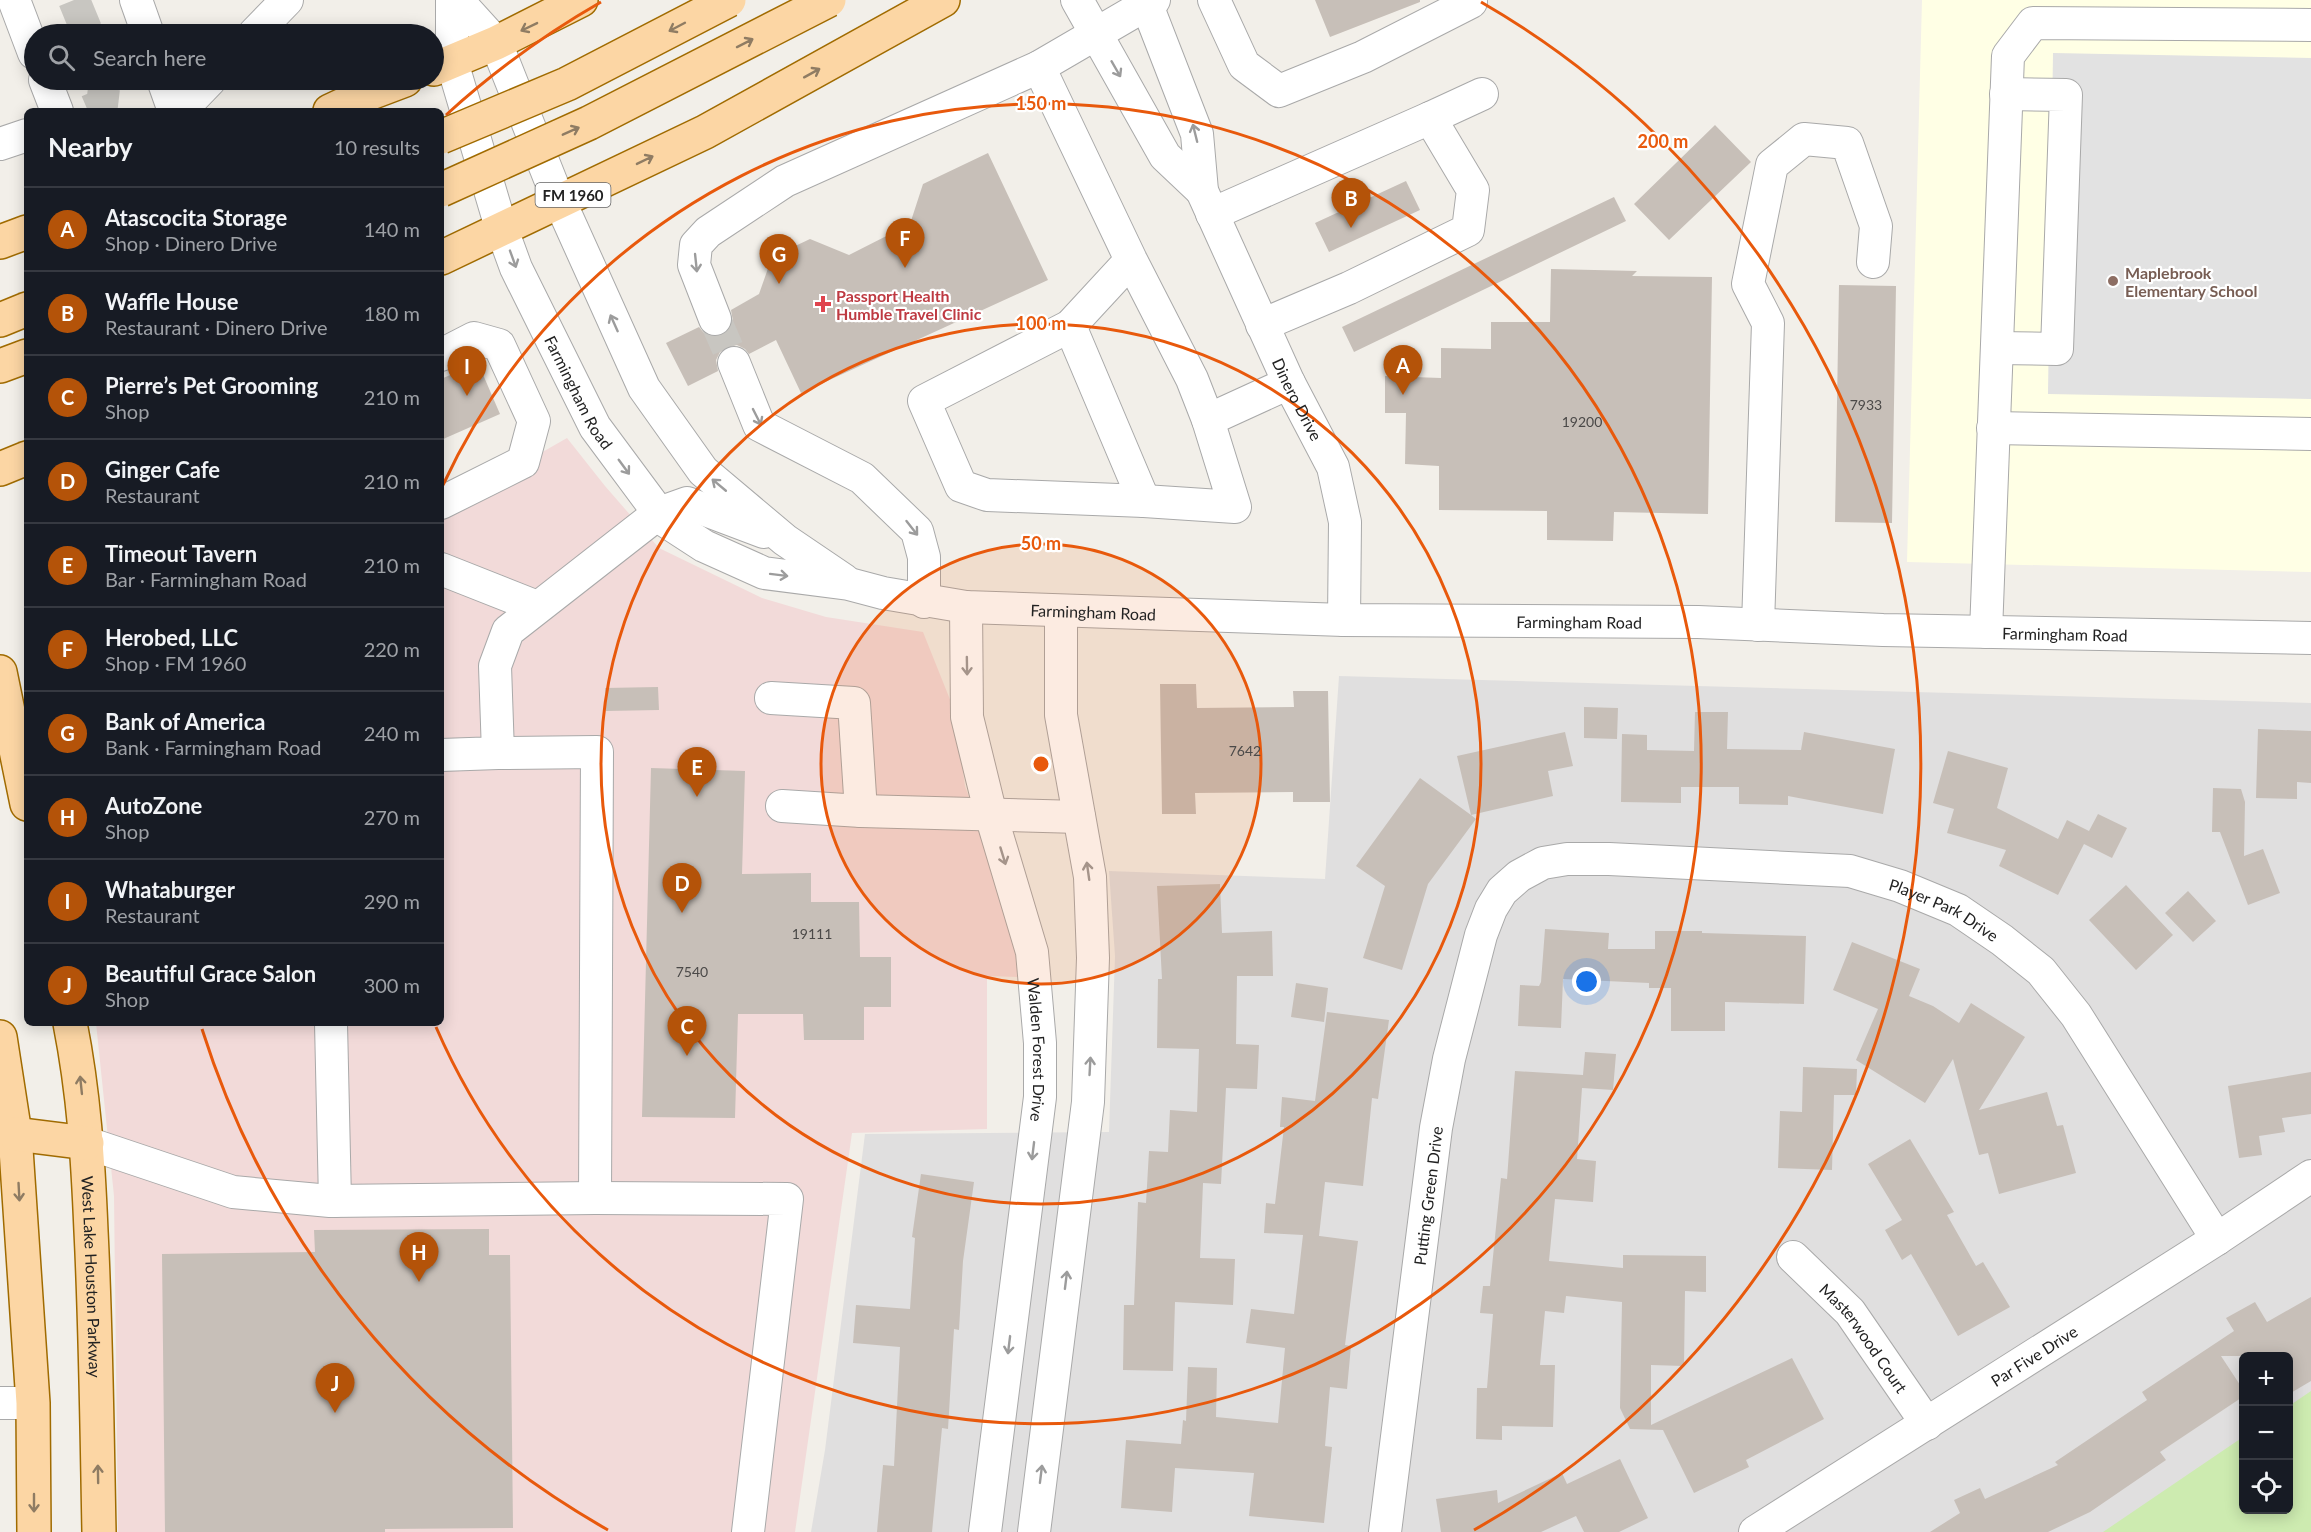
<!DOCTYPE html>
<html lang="en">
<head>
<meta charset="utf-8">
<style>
	:root { --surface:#171b24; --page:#242831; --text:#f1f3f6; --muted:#9ea1a6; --line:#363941; --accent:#b45309 }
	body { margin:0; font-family:Lato,sans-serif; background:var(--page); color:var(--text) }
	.controls { position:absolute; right:18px; bottom:18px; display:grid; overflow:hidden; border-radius:9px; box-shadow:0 3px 15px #0003 }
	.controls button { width:54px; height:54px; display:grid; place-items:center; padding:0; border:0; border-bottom:2px solid var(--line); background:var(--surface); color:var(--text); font:30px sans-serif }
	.you { position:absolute; left:1587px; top:982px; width:21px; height:21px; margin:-15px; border:4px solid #fff; border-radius:50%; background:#1a73e8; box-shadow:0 0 0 9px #1a73e833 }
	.badge { display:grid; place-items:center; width:39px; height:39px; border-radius:50%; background:var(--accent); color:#fff; font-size:20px; font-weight:700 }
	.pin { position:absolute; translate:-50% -50px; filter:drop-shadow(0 2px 3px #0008) }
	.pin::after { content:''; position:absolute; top:32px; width:21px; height:18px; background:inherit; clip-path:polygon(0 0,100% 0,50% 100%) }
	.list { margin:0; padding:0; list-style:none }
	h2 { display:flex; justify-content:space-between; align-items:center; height:78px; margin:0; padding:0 24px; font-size:26px }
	h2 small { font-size:20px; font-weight:400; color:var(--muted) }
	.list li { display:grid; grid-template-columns:39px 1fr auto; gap:18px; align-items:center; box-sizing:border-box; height:84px; padding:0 24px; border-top:2px solid var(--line) }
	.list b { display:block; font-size:22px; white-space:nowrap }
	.list p { margin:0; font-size:20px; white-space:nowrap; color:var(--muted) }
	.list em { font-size:20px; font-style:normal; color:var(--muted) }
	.icon { flex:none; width:33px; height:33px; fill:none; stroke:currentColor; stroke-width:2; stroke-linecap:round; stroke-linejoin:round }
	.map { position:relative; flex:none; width:2311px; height:1532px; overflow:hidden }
	.search { position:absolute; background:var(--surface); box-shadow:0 3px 15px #0003; left:24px; top:24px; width:420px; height:66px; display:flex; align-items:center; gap:15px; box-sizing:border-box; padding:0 21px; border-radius:33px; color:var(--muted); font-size:22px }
	.panel { position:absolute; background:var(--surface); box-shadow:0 3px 15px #0003; left:24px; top:108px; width:420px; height:918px; border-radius:9px }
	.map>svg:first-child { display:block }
	.residential { fill:#e0dfdf; fill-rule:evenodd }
	.commercial { fill:#f2dad9 }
	.education { fill:#ffffe5 }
	.grass { fill:#cdebb0 }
	.parking { fill:#e2e2e2 }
	.building { fill:#c7bfb8 }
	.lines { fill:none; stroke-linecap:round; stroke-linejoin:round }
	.minor-tunnel { stroke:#c8c6c1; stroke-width:32; stroke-dasharray:32 16; stroke-linecap:butt }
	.minor-casing { stroke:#a9a9a9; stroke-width:34 }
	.major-casing { stroke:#a06b00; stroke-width:36 }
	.minor { stroke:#fff; stroke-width:32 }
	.major { stroke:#fcd6a4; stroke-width:33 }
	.major-bridge-casing { stroke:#a06b00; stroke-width:36; stroke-linecap:butt }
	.major-bridge { stroke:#fcd6a4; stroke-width:33 }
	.oneway { stroke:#8f7c63 }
	.oneway2 { stroke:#9c9c9c }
	.ring { fill:none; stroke:#e8590c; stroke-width:3 }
	.education-dot { fill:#8d6e63; stroke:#fff; stroke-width:2 }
	.health-dot { fill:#e0444e; stroke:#fff; stroke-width:2 }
	.labels { text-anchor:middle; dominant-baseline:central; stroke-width:4.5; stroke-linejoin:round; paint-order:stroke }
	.number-label { font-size:14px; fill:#4b4948 }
	.shield { fill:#fff; stroke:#646464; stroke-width:1.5 }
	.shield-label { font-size:15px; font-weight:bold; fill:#222 }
	.education-label { font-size:16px; font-weight:bold; fill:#785e54; stroke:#fff; text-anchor:start }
	.health-label { font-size:16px; font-weight:bold; fill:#be3a42; stroke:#fff; text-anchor:start }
	.street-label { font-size:16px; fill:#222; stroke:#fff }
	.centre { fill:#e8590c; stroke:#fff; stroke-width:3 }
	.ring-label { font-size:18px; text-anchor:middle; font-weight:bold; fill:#e8590c; stroke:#fff; stroke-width:4.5; stroke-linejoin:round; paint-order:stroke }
</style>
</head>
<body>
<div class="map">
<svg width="2311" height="1532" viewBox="0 0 2311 1532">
	<rect width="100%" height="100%" fill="#f2efe9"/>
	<!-- residential -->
	<path class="residential" d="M1339 676 2311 703V1532H811L825 1450 865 1134 1109 1132 1115 956 1109 871 1325 879ZM2244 1356H2288V1510H2244Z"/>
	<!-- commercial -->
	<path class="commercial" d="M567 438 605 486 659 548 762 598 826 617 923 632 955 712 965 786 998 879 1021 977 987 976V1129L852 1133 795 1532H118L114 1196 96 1023H441V510Z"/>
	<!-- education -->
	<path class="education" d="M1922 0H2311V572L1907 562Z"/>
	<!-- grass -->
	<path class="grass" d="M2311 1391V1532H2103L2243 1437 2244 1510H2288L2289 1406Z"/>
	<!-- parking -->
	<path class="parking" d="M2053 53 2311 58V399L2048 394Z"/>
	<!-- building -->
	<path class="building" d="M1315 0H1420V2L1330 37Z
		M1715 125 1751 162 1669 240 1634 204Z
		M988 153 1048 280 801 393 776 340 749 354 745 349 737 345 727 347 720 352 716 360 718 371 688 386 666 343 699 327 704 333 713 337 722 335 729 331 733 321 731 310 759 294 772 257 810 239 849 255 910 224 923 184Z
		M1406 181 1420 210 1329 252 1315 223Z
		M1614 197 1626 221 1354 352 1342 327Z
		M1551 269 1637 271 1632 276 1712 277 1708 514 1614 512 1613 541 1547 540V511L1439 510V466L1405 464 1406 413H1385V376L1441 378V348L1491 349V322H1550Z
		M1839 285 1896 286 1892 523 1835 522Z
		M478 363 500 414 441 440V379Z
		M1160 684H1196L1197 708 1294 707 1293 691H1328L1330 802H1293V792L1195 793 1196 814H1162Z
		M658 687 659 710 606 711 605 688Z
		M1584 707 1618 708 1617 739 1584 738Z
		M1695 712H1728L1727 749 1801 750 1804 732 1895 749 1883 814 1788 796V805L1739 804V787H1681V803L1621 802 1622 734 1647 735V750L1694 751Z
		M2258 729 2311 731V783L2297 782V799L2256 798Z
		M1565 732 1573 766 1548 771 1553 796 1471 815 1476 819 1428 884 1402 970 1363 958 1385 886 1356 866 1420 778 1471 815 1457 756Z
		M1948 751 2008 768 1997 808 2058 839 2067 820 2089 831 2098 814 2127 828 2112 858 2084 844 2058 895 1999 866 2006 850 1947 833 1954 809 1933 803Z
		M651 768 745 771 742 874 811 873V902H859L860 957H891V1007H864V1040H804L803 1014H738L735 1118 642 1117Z
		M2213 788 2241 789 2245 802 2244 856 2263 849 2280 893 2248 905 2220 832H2212Z
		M1220 884 1222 933 1272 931 1273 976H1237L1236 1044 1259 1045 1257 1089 1226 1088 1221 1184 1203 1183 1200 1258 1235 1259 1233 1305 1175 1302 1173 1371 1123 1370 1124 1305H1134L1138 1202 1146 1203 1149 1151 1168 1152 1170 1110 1197 1112 1199 1049 1157 1048 1158 979H1162L1157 886Z
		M2126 885 2173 935 2136 970 2089 920Z
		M2188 891 2216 921 2193 942 2165 913Z
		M1545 929 1609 933 1608 949H1655V931H1702V933L1806 936 1804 1004 1725 1002V1031H1671V988H1649V983L1563 979 1561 1028 1518 1026 1520 985 1539 986 1541 982Z
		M1852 942 1920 969 1909 996 1933 1006 1959 1023 1971 1003 2025 1037 1979 1110 2047 1092 2057 1126 2063 1125 2076 1173 1999 1194 1988 1153 1979 1155 1953 1059 1925 1103 1856 1060 1878 1009 1833 990Z
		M1296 983 1328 988 1324 1022 1291 1017Z
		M1327 1012 1389 1020 1378 1099 1372 1098 1363 1186 1325 1182 1319 1236 1312 1235 1358 1241 1345 1345 1351 1346 1347 1389 1330 1387 1325 1446 1332 1447 1324 1523 1249 1516 1254 1473 1175 1468 1172 1512 1121 1508 1126 1440 1181 1444 1183 1420 1186 1421 1188 1367 1217 1368 1216 1417 1278 1423 1285 1348 1246 1343 1251 1309 1294 1314 1303 1235 1264 1233 1266 1203 1275 1204 1284 1127H1280L1282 1097 1315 1101Z
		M1585 1052 1616 1054 1613 1090 1582 1088 1577 1159 1596 1161 1593 1202 1555 1199 1549 1261 1623 1268V1255L1706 1256V1292L1685 1291 1684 1366 1651 1365V1425L1792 1358 1824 1419 1746 1460 1749 1467 1694 1493 1663 1430 1630 1429 1620 1408 1622 1302 1566 1296 1564 1313 1545 1311 1540 1365H1555L1553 1427 1502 1426V1440L1476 1439 1477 1388H1487L1493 1314 1480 1313 1483 1286H1490L1501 1178 1507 1179 1515 1071 1583 1075Z
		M1803 1067 1857 1069 1856 1095H1834L1832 1170 1778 1168 1780 1111 1802 1112Z
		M2311 1072V1114L2282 1118 2285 1132 2259 1136 2262 1155 2239 1158 2228 1086Z
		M1910 1139 1954 1212 1947 1215 1976 1266 1983 1262 2010 1307 1958 1336 1911 1254 1902 1260 1885 1230 1902 1220 1868 1164Z
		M921 1174 974 1182 963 1261 959 1330 954 1329 948 1429 942 1428 932 1532H877L883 1465 894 1466 900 1347 853 1343 856 1305 910 1309 915 1238 912 1237Z
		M489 1229V1255H510L513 1528 385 1529V1532H165L162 1254 315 1252 314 1230Z
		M2311 1297V1381L2289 1394V1356H2221L2244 1391V1396L2160 1452 2166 1460 2090 1512 2048 1532H1930L1960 1513 1954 1500 1980 1488 1985 1499 2058 1465 2055 1462 2147 1400 2142 1392 2234 1331 2226 1318 2255 1302 2267 1322Z
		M1620 1459 1648 1518 1619 1532H1584L1576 1516 1541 1532H1441L1436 1499 1497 1490 1498 1503 1562 1473 1567 1484Z"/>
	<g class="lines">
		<!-- minor-tunnel -->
		<path class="minor-tunnel" d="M74 0 88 34
			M88 111 102 105 105 80
			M715 319 734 363"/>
		<defs>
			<g id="minor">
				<path d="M14 0 34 53"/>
				<path d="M136 0 148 34"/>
				<path id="s1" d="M452 0V62L500 224 516 268 595 427 664 520 704 546 764 573 849 584 883 593 966 607 1344 620 1698 622 1883 630 2311 638"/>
				<path d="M457 0 496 43 552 184 644 388 703 471 785 540 844 580"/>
				<path d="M1077 0 1165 156 1202 191"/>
				<path id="s2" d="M1145 0 1197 134 1202 191 1289 383 1333 467 1345 522 1344 620"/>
				<path d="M1214 0 1244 65 1279 91 1363 57 1471 2 1470 0"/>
				<path d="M254 34 287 0"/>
				<path d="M1039 67 1131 260 1192 379 1208 420 1235 507 1144 501 987 495 961 486 924 401 1070 326 1131 260"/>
				<path d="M45 80 57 111"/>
				<path d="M163 80 174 111"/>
				<path d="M180 111 210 80"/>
				<path d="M1430 118 1482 94"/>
				<path d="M0 144 27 135"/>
				<path d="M1212 214 1430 118 1473 190 1468 230 1349 288 1262 325"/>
				<path d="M715 319 694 265 696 245 708 232 785 181 1039 67 1154 0"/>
				<path d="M1070 326 1144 501"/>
				<path d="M1997 348 2057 349 2066 95 2006 94"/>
				<path d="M441 355 474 338 499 345 534 421 523 462 441 503"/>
				<path d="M734 363 759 425 862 478 917 531 924 557V602"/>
				<path d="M1208 420 1289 383"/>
				<path d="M1993 428 2311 434"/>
				<path d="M441 569 537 607"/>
				<path id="s3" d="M966 607 967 717 991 815 1032 952 1040 1043V1097L985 1532"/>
				<path d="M1758 625 1768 323 1748 284 1772 165 1804 139 1847 143 1876 226 1873 262"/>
				<path d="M1986 632 2008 56 2033 23 2311 25"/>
				<path d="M771 698 854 703 861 811"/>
				<path d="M498 753 597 752 595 1198"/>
				<path d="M441 755 498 753 495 666 508 631 659 513 687 503 764 532"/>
				<path d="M782 806 861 811 1079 817"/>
				<path d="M331 1023 335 1201"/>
				<path d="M87 1143 233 1192 330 1201 595 1198 787 1199 748 1532"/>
				<path id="s4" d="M1793 1257 1850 1312 1927 1424"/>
				<path d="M0 1403H33"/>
				<path d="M1034 1532 1088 1102 1093 958 1090 877 1061 715V611"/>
				<path id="s5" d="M1385 1532 1436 1128 1449 1059 1481 935 1491 909 1502 891 1519 876 1543 863 1567 859H1609L1850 871 1900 886 1958 910 2002 940 2041 971 2076 1015 2217 1239"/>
				<path id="s6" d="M1755 1532 2217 1239 2311 1176"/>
			</g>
			<g id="major">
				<path d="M434 69 496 43 581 0"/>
				<path d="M330 111 360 97 405 80"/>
				<path d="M0 242 27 232"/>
				<path d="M441 258 705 132 943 0"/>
				<path d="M0 320 27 309"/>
				<path d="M0 366 27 356"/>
				<path d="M0 469 27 458"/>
				<path d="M0 672 27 804"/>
				<path id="s7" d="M70 1023C84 1094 88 1159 91 1231 96 1331 97 1432 99 1532"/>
				<path d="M0 1037 15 1134 33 1403 34 1532"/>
				<path d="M15 1134 87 1143"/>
			</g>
		</defs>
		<!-- minor casing -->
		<use href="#minor" class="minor-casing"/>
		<!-- major casing -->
		<use href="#major" class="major-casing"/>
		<!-- minor -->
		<use href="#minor" class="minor"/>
		<!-- major -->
		<use href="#major" class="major"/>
		<defs>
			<path id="major-bridge" d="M441 137 567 84 729 0
				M441 190 589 123 829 0"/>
		</defs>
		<!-- major-bridge casing -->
		<use href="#major-bridge" class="major-bridge-casing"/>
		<!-- major-bridge -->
		<use href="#major-bridge" class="major-bridge"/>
	</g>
	<!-- one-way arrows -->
	<defs><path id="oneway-shaft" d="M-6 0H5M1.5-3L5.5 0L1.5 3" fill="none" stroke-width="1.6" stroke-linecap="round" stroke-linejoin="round" transform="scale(1.5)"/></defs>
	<g class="oneway">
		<use href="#oneway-shaft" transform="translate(529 27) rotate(154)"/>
		<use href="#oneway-shaft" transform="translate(677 27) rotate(152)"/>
		<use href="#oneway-shaft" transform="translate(745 43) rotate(-27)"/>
		<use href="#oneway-shaft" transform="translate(812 73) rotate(-29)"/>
		<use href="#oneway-shaft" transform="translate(571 131) rotate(-24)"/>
		<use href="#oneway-shaft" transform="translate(645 160) rotate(-26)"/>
		<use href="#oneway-shaft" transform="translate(81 1085) rotate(-96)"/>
		<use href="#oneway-shaft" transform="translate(19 1192) rotate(87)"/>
		<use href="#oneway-shaft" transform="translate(98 1474) rotate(-91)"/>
		<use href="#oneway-shaft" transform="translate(34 1503) rotate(90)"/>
	</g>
	<g class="oneway2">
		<use href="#oneway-shaft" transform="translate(1116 69) rotate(60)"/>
		<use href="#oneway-shaft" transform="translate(1195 133) rotate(-104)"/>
		<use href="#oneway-shaft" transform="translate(513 259) rotate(70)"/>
		<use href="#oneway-shaft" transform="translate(696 263) rotate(84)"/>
		<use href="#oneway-shaft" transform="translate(614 323) rotate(-114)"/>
		<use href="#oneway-shaft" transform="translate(757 417) rotate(63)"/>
		<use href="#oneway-shaft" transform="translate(624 467) rotate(54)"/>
		<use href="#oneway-shaft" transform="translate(719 485) rotate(-140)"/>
		<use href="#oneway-shaft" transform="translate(912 528) rotate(52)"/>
		<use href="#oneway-shaft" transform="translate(779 575) rotate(7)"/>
		<use href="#oneway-shaft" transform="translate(967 666) rotate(89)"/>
		<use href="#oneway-shaft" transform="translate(1003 856) rotate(73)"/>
		<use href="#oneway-shaft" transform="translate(1088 871) rotate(-98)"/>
		<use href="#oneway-shaft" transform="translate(1090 1066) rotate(-87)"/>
		<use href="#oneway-shaft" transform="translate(1033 1151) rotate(97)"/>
		<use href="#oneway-shaft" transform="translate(1066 1280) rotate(-83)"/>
		<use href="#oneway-shaft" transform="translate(1009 1345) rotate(97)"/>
		<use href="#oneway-shaft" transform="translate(1041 1474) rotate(-83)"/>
	</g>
	<!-- distance rings -->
	<circle cx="1041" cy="764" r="220" fill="#e8590c" fill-opacity=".12"/>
	<g class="ring">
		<circle cx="1041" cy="764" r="220"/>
		<circle cx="1041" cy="764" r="440"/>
		<path d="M443 485A660 660 0 1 1 436 1027"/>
		<path d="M608 1530A880 880 0 0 1 202 1029M446 115A880 880 0 0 1 601 2M1481 2A880 880 0 0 1 1474 1530"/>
	</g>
	<!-- markers -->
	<circle class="education-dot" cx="2113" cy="281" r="6"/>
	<path class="health-dot" d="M820 295h6v6h6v6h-6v6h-6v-6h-6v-6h6z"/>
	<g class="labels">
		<!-- number labels -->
		<g class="number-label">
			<text x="1866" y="404">7933</text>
			<text x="1582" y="421">19200</text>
			<text x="1245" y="750">7642</text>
			<text x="812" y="933">19111</text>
			<text x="692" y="971">7540</text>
		</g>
		<!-- shield labels -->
		<rect class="shield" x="535.5" y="183" width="75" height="24" rx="4.5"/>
		<g class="shield-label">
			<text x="573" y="195">FM 1960</text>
		</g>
		<!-- education labels -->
		<g class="education-label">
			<text x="2125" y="272">Maplebrook<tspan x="2125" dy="18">Elementary School</tspan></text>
		</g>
		<!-- health labels -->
		<g class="health-label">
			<text x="836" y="295">Passport Health<tspan x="836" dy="18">Humble Travel Clinic</tspan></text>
		</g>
		<!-- street labels -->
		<g class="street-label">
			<text stroke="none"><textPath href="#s1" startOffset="417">Farmingham Road</textPath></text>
			<text stroke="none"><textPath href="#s2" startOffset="430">Dinero Drive</textPath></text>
			<text stroke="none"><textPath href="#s1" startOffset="1017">Farmingham Road</textPath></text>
			<text stroke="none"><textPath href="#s1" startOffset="1503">Farmingham Road</textPath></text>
			<text stroke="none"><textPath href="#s1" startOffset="1989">Farmingham Road</textPath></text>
			<text stroke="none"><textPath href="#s5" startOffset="1114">Player Park Drive</textPath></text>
			<text stroke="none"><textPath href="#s3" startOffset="452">Walden Forest Drive</textPath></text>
			<text stroke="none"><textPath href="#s5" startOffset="339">Putting Green Drive</textPath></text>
			<text stroke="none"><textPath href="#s7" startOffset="255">West Lake Houston Parkway</textPath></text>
			<text stroke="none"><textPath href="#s4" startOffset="108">Masterwood Court</textPath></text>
			<text stroke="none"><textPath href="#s6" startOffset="330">Par Five Drive</textPath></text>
		</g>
	</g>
	<circle cx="1041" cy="764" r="9" class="centre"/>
	<g class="ring-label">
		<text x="1041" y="110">150 m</text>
		<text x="1663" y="148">200 m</text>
		<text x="1041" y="330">100 m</text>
		<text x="1041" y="550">50 m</text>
	</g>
</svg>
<div class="controls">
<button>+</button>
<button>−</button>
<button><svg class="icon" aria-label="locate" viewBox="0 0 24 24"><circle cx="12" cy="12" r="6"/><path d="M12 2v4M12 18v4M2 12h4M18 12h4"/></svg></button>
</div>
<div class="you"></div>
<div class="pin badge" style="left:1403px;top:395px">A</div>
<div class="pin badge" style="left:1351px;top:228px">B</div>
<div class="pin badge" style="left:687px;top:1056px">C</div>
<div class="pin badge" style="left:682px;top:913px">D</div>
<div class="pin badge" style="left:697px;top:797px">E</div>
<div class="pin badge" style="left:905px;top:268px">F</div>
<div class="pin badge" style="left:779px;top:284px">G</div>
<div class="pin badge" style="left:419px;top:1282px">H</div>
<div class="pin badge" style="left:467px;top:396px">I</div>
<div class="pin badge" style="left:335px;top:1413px">J</div>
<div class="search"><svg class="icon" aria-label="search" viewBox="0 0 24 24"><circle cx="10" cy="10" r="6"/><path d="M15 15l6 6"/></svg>Search here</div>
<section class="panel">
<h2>Nearby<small>10 results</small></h2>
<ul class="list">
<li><span class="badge">A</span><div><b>Atascocita Storage</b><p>Shop · Dinero Drive</p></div><em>140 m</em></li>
<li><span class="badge">B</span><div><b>Waffle House</b><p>Restaurant · Dinero Drive</p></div><em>180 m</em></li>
<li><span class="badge">C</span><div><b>Pierre’s Pet Grooming</b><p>Shop</p></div><em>210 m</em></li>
<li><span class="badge">D</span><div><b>Ginger Cafe</b><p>Restaurant</p></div><em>210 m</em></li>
<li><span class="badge">E</span><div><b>Timeout Tavern</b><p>Bar · Farmingham Road</p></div><em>210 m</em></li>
<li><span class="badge">F</span><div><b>Herobed, LLC</b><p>Shop · FM 1960</p></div><em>220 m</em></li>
<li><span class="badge">G</span><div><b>Bank of America</b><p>Bank · Farmingham Road</p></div><em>240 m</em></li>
<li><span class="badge">H</span><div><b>AutoZone</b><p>Shop</p></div><em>270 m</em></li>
<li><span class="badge">I</span><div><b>Whataburger</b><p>Restaurant</p></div><em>290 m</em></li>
<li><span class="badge">J</span><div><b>Beautiful Grace Salon</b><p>Shop</p></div><em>300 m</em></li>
</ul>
</section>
</div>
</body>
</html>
